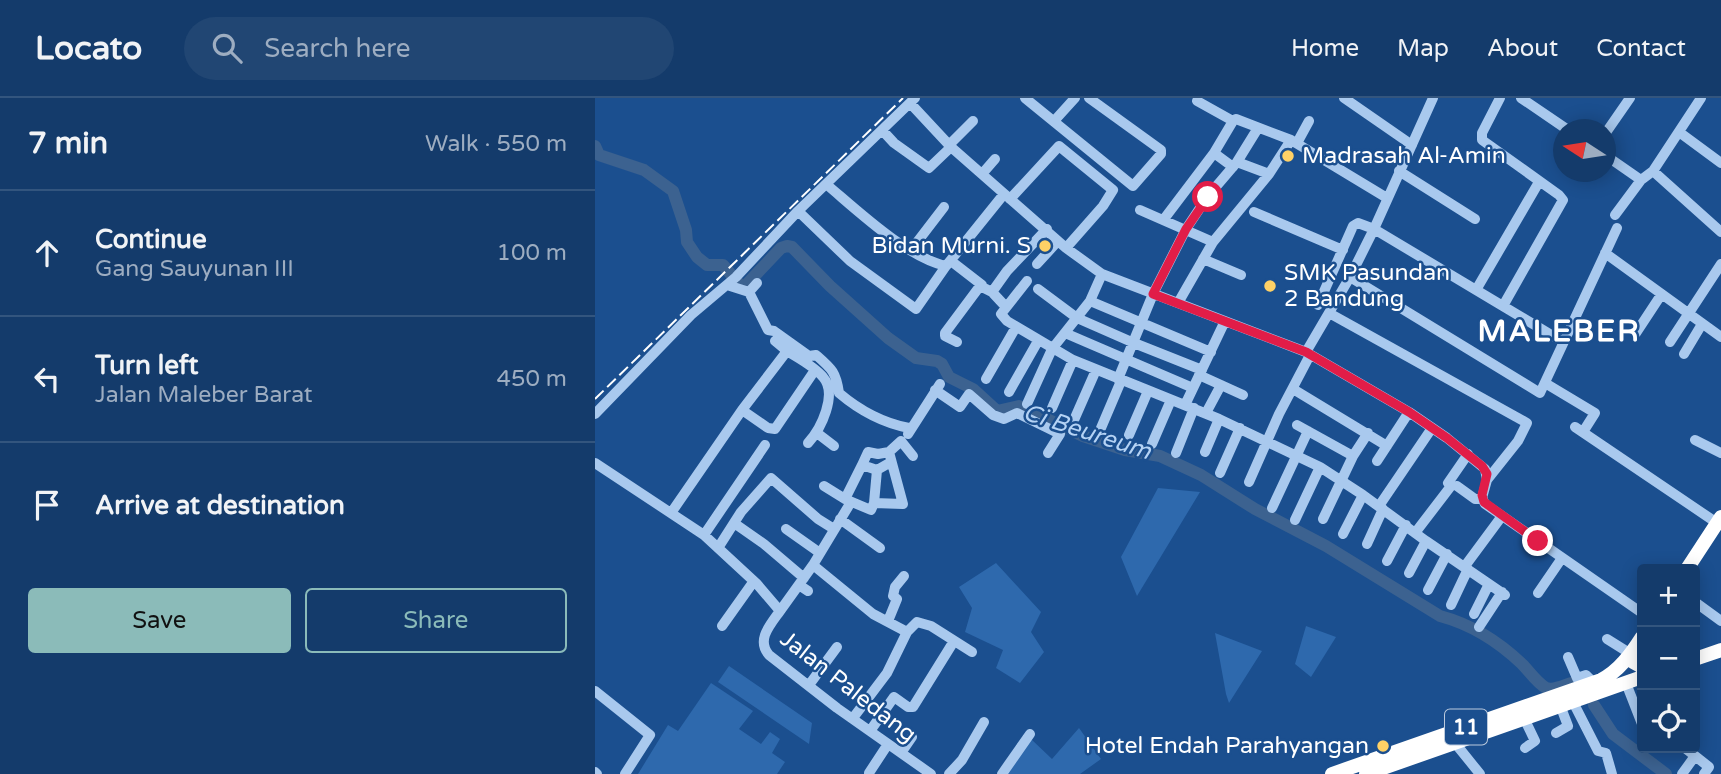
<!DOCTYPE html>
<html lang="en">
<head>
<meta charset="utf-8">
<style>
	:root { --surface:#143b6b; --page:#214673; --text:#f1f3f6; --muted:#9dadc1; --line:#33557e; --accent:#8bbbb9 }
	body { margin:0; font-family:"Varela Round",sans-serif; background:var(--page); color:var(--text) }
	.controls { position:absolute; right:21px; bottom:21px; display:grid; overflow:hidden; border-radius:7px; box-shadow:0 4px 18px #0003 }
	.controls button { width:63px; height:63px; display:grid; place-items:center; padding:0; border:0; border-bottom:2px solid var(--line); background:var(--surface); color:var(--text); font:35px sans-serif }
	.compass { position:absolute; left:958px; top:21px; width:63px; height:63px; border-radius:50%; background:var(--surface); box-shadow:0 4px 18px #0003; rotate:282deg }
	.stop { position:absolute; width:21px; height:21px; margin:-16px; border:5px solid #e11d48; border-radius:50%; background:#fff }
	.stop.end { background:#e11d48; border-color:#fff; box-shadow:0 2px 7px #0008 }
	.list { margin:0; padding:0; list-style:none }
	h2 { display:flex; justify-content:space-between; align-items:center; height:91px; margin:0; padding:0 28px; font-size:30px }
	h2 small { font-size:23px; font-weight:400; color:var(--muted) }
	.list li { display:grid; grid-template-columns:46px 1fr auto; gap:21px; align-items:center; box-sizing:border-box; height:126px; padding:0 28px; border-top:2px solid var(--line) }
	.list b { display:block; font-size:26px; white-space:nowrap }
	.list p { margin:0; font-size:23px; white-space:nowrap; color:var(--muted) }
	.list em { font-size:23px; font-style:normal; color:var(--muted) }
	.actions { display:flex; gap:14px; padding:21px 28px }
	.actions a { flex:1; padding:16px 0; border:2px solid var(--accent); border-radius:7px; text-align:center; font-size:24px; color:var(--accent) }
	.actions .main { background:var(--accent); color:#111 }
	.icon { flex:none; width:38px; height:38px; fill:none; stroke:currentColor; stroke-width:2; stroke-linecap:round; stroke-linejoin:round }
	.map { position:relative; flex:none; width:1126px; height:676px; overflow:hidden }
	header { display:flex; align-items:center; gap:42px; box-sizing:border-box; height:98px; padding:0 35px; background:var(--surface); border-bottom:2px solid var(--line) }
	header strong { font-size:33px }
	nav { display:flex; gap:38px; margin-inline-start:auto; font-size:24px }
	.search { width:490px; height:63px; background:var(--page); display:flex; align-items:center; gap:18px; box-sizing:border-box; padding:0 24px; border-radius:38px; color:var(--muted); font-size:26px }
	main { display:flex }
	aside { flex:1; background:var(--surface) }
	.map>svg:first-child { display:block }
	.green { fill:#2e69ad }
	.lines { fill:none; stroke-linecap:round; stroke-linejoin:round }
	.river { stroke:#3c6290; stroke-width:12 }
	.minor { stroke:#a9c9ee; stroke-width:10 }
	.highway { stroke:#fff; stroke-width:14 }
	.rail { stroke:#fff; stroke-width:2; stroke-dasharray:12 5; stroke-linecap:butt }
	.route { stroke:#e11d48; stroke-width:9 }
	.poi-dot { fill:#ffd166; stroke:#1b4f8f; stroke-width:2.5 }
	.labels { text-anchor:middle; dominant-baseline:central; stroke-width:5; stroke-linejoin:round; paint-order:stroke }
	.shield { fill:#1b4f8f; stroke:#bbcadd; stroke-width:2 }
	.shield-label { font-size:21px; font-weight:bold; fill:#fff }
	.poi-label { font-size:23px; fill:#fff; stroke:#1b4f8f; text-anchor:start }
	.street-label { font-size:23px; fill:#fff; stroke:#1b4f8f }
	.water-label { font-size:24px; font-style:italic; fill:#b5d3f5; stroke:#1b4f8f }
	.district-label { font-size:30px; font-weight:bold; letter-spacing:2px; fill:#fff; stroke:#1b4f8f }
</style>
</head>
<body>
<header>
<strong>Locato</strong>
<div class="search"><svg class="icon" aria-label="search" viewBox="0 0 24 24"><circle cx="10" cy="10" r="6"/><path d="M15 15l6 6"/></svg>Search here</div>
<nav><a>Home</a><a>Map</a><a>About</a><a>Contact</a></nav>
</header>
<main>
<aside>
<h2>7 min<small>Walk · 550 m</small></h2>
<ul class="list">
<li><svg class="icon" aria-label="ahead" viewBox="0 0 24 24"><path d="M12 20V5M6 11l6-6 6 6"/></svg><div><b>Continue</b><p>Gang Sauyunan III</p></div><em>100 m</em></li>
<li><svg class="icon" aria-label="left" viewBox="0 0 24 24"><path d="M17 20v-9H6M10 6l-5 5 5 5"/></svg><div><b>Turn left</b><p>Jalan Maleber Barat</p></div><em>450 m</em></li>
<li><svg class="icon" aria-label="arrive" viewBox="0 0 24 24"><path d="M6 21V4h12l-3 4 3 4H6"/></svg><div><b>Arrive at destination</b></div></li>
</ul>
<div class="actions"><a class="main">Save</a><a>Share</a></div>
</aside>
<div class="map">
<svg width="1126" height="676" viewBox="0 0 1126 676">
	<rect width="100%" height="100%" fill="#1b4f8f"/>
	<!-- green -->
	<path class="green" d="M563 390 605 394 542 498 526 459Z
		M401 465 446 514 436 534 449 554 425 585 401 570 408 552 370 534 377 510 364 489Z
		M711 528 741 539 716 579 700 566Z
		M620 535 667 553 634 605 631 596Z
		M134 568 217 625 214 646 123 584Z
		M116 585 158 613 144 631 166 646 175 634 185 641 177 655 190 664 182 676H43L73 627 83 633Z
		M484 630 506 661 485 676H412L436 641 457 661Z"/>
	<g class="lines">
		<!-- river -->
		<path class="river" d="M0 48 4 57 49 72 78 93 91 132 92 144 102 159 112 167H128L145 187 150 188 186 150 192 148 197 149 235 188 293 240 321 260 342 263 347 266 354 279 378 291 402 313 424 308 488 338 530 352 565 358 606 377 660 411 731 448 845 518C875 526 904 544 927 566 935 574 941 584 951 590 964 594 975 581 987 585
			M999 607 1018 636 1071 676"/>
		<!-- minor -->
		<path class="minor" d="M430 0 538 88 566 56V52L494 0
			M749 0 817 47
			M905 0 887 35V42L964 97 968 102 908 208
			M926 0 973 32
			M602 3 638 23 641 21 696 42 792 100
			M315 5 356 49 471 150 507 176 711 254 814 314 852 340 890 371 892 382 887 400 890 406 1047 515
			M460 22 480 0
			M287 32 299 45 334 70 356 49
			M1084 34 1126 65
			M1010 36 1035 0
			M702 45 714 23
			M354 47 378 23
			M619 55 638 23
			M1010 57 1046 82
			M642 64 674 76
			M804 73 880 121
			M1058 73 1126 134
			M387 76 400 61
			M231 86C262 112 311 159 351 168L409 96
			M415 101 464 48 518 92 508 108 471 150
			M545 112 618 144
			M203 113 255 163 321 211 351 168
			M659 114 748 152
			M1020 117 1046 82 1058 73 1106 0
			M569 121 619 55 638 69
			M316 152 349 109
			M1010 155 1126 239
			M608 161 646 177
			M356 163 387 187
			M442 166 463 143
			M755 179 945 295 1022 130
			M432 183 406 216 412 223 478 262 624 321 725 369 768 397 831 443 910 497
			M132 187 154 194 173 232 179 233 214 258 221 257C237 271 241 274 244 295 264 312 288 325 314 330
			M443 191 482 220 539 245 607 272
			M881 192 944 84
			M154 194 162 185
			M397 194 411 209
			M495 203 616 254
			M583 205 618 144 674 76 696 42
			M723 207 758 128 763 125 779 131 968 244
			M734 215 932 325 923 343 892 382
			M470 235 598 290
			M1041 235 1066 197
			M180 243 192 253
			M362 244 350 238V235L385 188 397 194 412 173 452 131
			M1075 244 1126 166
			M711 254 755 179 779 131 838 0
			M1089 256 1107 226
			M604 277 648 297
			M391 281 421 229
			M523 281 558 196 591 131 613 98 642 64 663 30
			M950 285 1000 315 988 334
			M698 291 792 348
			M340 292 365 309 374 296 398 317 409 321 422 315 465 336 453 355
			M414 294 443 243
			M432 306 457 251 495 203 507 176
			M590 307 630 223
			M457 310 478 262
			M147 312 173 330 180 331 220 272
			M611 315 626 287
			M0 316 96 217 141 179 203 113 320 0
			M479 322 501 272
			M702 327 758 358
			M980 329 1122 425
			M506 330 526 283
			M222 335 239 348
			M313 336 345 286
			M534 337 553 293
			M1100 342 1126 355
			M557 346 576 302
			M294 354 283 356 273 354 267 367 282 372 296 364
			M610 354 624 321
			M581 355 599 310
			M782 363 814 314
			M0 365 109 437 162 486 185 513C175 527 161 542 174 557L242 610 336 676
			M625 375 645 330
			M654 384 684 316 715 257
			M229 388 250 401 276 412 279 405 308 406 294 354 306 343 318 358
			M862 388 880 401H888
			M250 401 267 367
			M279 405 282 372
			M784 408 837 330
			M677 410 713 333
			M76 415 147 312 192 253C203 260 219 268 228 279 243 296 226 331 213 345
			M245 421 285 450
			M728 421 758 358 773 335
			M700 422 725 369
			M139 425 169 446 209 480
			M191 431 225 455
			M820 435 856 388 853 385 873 356
			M748 436 768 397
			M109 437 170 347
			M772 446 788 411
			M123 450 146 414 176 380 223 421 239 431
			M792 463 811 427
			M218 467 278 516 312 534 322 524 336 528 377 554
			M870 468 907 418
			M814 475 831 443
			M204 487 213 493
			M833 492 852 456
			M943 495 967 460
			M1100 504 1126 523
			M856 507 873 471
			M185 513 218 467 256 404
			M879 516 894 486
			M293 523 302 501 298 498 300 489 309 478
			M127 528 159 483
			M884 529 907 494
			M1012 541 1036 556
			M973 559 982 580 991 577 999 585
			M1031 585 1047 626
			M214 587 242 549
			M0 593 55 637 30 676
			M977 602 1003 653 1011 655 1017 676
			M258 620 292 575 312 534
			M929 620 940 643 930 650
			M275 633 299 599 313 609H318L359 543
			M961 635 973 628 965 607
			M860 645 885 676
			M1090 650 1114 669 1109 676
			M306 655 317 639
			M0 674 2 676
			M274 675 293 646
			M354 676 367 662 389 624
			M407 676 435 636
			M1087 676 1100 658"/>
		<!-- highway -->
		<path class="highway" d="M1092 471 1126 419
			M1036 556 1038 564 1047 569
			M1100 561 1126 552
			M737 676 1006 582C1024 573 1036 556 1047 539
			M771 676 1047 579"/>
		<!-- rail -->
		<path class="rail" d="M0 301 308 0"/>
	</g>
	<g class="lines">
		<!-- route -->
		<path class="route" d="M613 99 591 131 558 196 711 254 814 314 852 340 887 368 892 376 887 397 889 404 943 443"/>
	</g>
	<!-- markers -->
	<g class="poi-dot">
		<circle cx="693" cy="58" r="7"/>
		<circle cx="450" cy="148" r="7"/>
		<circle cx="675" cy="188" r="7"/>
		<circle cx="788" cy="648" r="7"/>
	</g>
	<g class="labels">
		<!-- shield labels -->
		<rect class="shield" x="850" y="611.5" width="42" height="35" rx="5"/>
		<g class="shield-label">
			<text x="871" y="629">11</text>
		</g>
		<!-- poi labels -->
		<g class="poi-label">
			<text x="707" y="58">Madrasah Al-Amin</text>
			<text x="436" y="148" text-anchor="end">Bidan Murni. S</text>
			<text x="689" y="175">SMK Pasundan<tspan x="689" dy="26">2 Bandung</tspan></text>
			<text x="774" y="648" text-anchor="end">Hotel Endah Parahyangan</text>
		</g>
		<!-- street labels -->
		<g class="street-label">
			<text transform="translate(253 589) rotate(38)">Jalan Paledang</text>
		</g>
		<!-- water labels -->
		<g class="water-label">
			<text transform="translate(492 334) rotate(18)">Ci Beureum</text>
		</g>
		<!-- district labels -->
		<g class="district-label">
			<text x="964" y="233">MALEBER</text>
		</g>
	</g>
</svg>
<div class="controls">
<button>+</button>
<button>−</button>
<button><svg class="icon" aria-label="locate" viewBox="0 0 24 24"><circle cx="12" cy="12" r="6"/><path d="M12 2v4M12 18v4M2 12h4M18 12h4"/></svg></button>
</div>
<svg class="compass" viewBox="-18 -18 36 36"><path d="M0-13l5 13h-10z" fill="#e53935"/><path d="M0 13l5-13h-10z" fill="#9dadc1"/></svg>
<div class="stop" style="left:613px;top:99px"></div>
<div class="stop end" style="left:943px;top:443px"></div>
</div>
</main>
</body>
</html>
